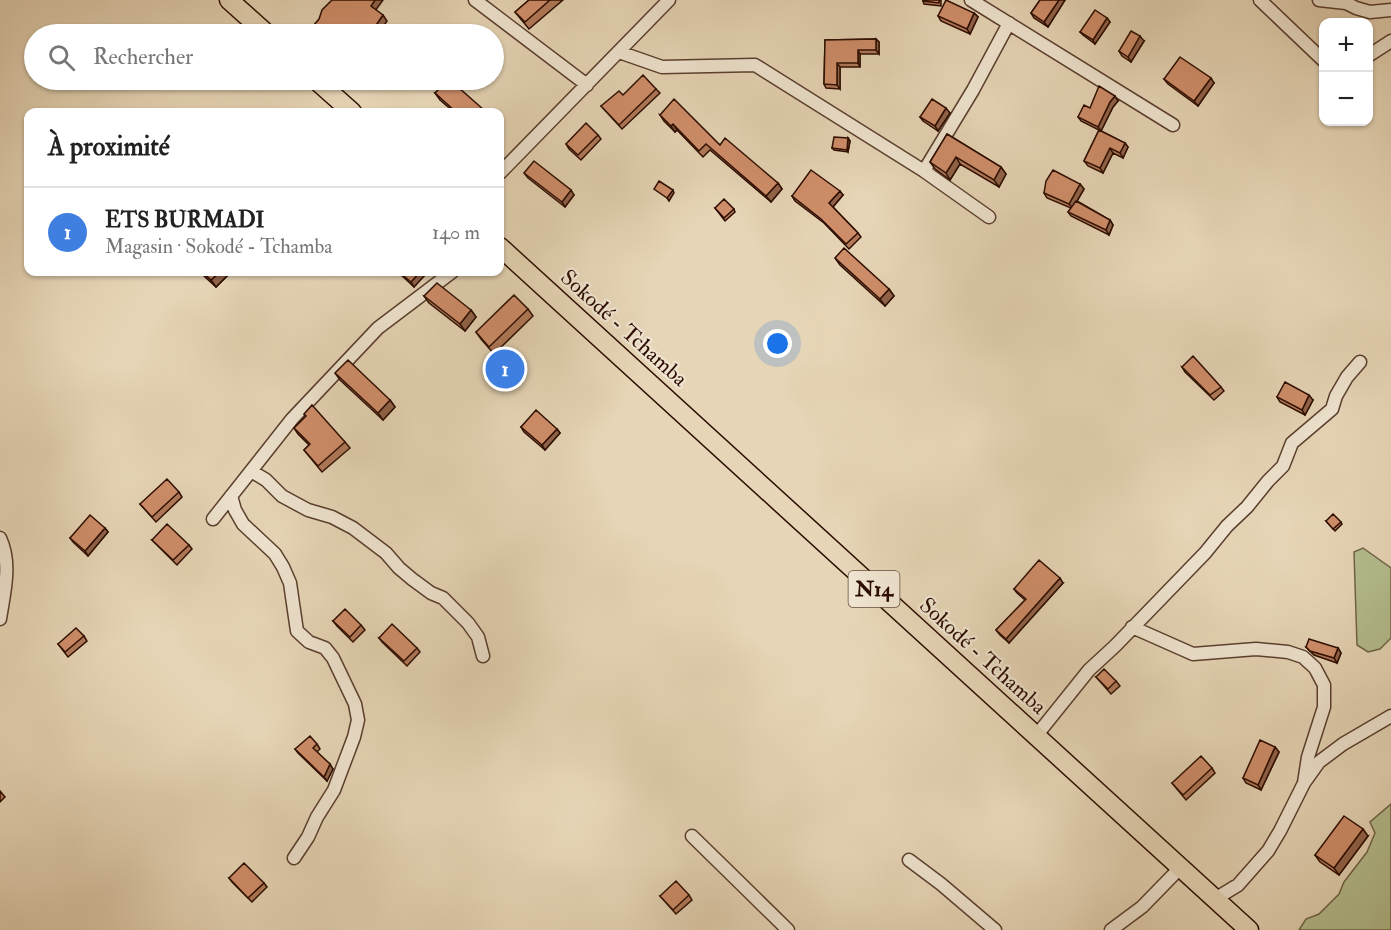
<!DOCTYPE html>
<html lang="fr">
<head>
<meta charset="utf-8">
<style>
	:root { --surface:#fff; --page:#f2f2f2; --text:#222; --muted:#767676; --line:#e0e0e0; --accent:#d93025 }
	body { margin:0; font-family:"IM FELL Double Pica",serif; background:var(--page); color:var(--text) }
	.controls { position:absolute; right:18px; top:18px; display:grid; overflow:hidden; border-radius:12px; box-shadow:0 2px 4px #0004 }
	.controls button { width:54px; height:54px; display:grid; place-items:center; padding:0; border:0; border-bottom:2px solid var(--line); background:var(--surface); color:var(--text); font:30px sans-serif }
	.you { position:absolute; left:778px; top:344px; width:21px; height:21px; margin:-15px; border:4px solid #fff; border-radius:50%; background:#1a73e8; box-shadow:0 0 0 9px #1a73e833 }
	.badge { display:grid; place-items:center; width:39px; height:39px; border-radius:50%; background:var(--accent); color:#fff; font-size:20px; font-weight:700 }
	.pin { position:absolute; translate:-50% -50%; border:3px solid #fff; box-shadow:0 2px 6px #0006 }
	.list { margin:0; padding:0; list-style:none }
	h2 { display:flex; justify-content:space-between; align-items:center; height:78px; margin:0; padding:0 24px; font-size:26px }
	h2 small { font-size:20px; font-weight:400; color:var(--muted) }
	.list li { display:grid; grid-template-columns:39px 1fr auto; gap:18px; align-items:center; box-sizing:border-box; height:90px; padding:0 24px; border-top:2px solid var(--line) }
	.list b { display:block; font-size:22px; white-space:nowrap }
	.list p { margin:0; font-size:20px; white-space:nowrap; color:var(--muted) }
	.list em { font-size:20px; font-style:normal; color:var(--muted) }
	.icon { flex:none; width:33px; height:33px; fill:none; stroke:currentColor; stroke-width:2; stroke-linecap:round; stroke-linejoin:round }
	.map { position:relative; flex:none; width:1391px; height:930px; overflow:hidden }
	.search { position:absolute; background:var(--surface); box-shadow:0 2px 4px #0004; left:24px; top:24px; width:480px; height:66px; display:flex; align-items:center; gap:15px; box-sizing:border-box; padding:0 21px; border-radius:33px; color:var(--muted); font-size:22px }
	.panel { position:absolute; background:var(--surface); box-shadow:0 2px 4px #0004; left:24px; top:108px; width:480px; height:168px; border-radius:12px }
	.map>svg:first-child { display:block }
	.green { fill:#b4bd8e; stroke:#706447; stroke-width:1.5 }
	.lines { fill:none; stroke-linecap:round; stroke-linejoin:round }
	.minor-casing { stroke:#5a3e2e; stroke-width:15 }
	.primary-casing { stroke:#2c0c00; stroke-width:21 }
	.minor { stroke:#efe4d0; stroke-width:12 }
	.primary { stroke:#e6d5b6; stroke-width:18 }
	.wall { fill:#b27a5b; stroke:#2c0c00; stroke-width:1.5 }
	.shaded-wall { fill:#91634a; stroke:#2c0c00; stroke-width:1.5 }
	.building { fill:#cf8e6a; stroke:#2c0c00; stroke-width:1.5 }
	.labels { text-anchor:middle; dominant-baseline:central; stroke-width:4.5; stroke-linejoin:round; paint-order:stroke }
	.shield { fill:#efe4d0; stroke:#664d3e; stroke-width:1.5 }
	.shield-label { font-size:21px; font-weight:bold; fill:#2c0c00 }
	.street-label { font-size:22px; fill:#2c0c00; stroke:#efe4d0 }
</style>
</head>
<body>
<div class="map">
<svg width="1391" height="930" viewBox="0 0 1391 930">
	<rect width="100%" height="100%" fill="#e6d5b6"/>
	<filter id="stains"><feTurbulence type="fractalNoise" baseFrequency=".00333" numOctaves="4"/><feColorMatrix values="0 0 0 0 .2 0 0 0 0 .09 0 0 0 0 .02 0 0 0 .5 -.17"/></filter>
	<radialGradient id="worn" r=".72"><stop offset=".6" stop-color="#630" stop-opacity="0"/><stop offset="1" stop-color="#630" stop-opacity=".3"/></radialGradient>
	<!-- green -->
	<path class="green" d="M1363 548 1391 568V638L1380 649 1368 652 1357 645 1354 552Z
		M1391 804V930H1299L1306 919 1319 914 1339 894 1344 882 1367 852 1375 833 1370 822Z"/>
	<g class="lines">
		<defs>
			<path id="minor" d="M475 0 587 85
				M971 0 1173 125
				M1260 0 1324 61
				M1319 0 1346 3 1356 8 1370 12 1391 10
				M619 52 662 67 755 65 924 171 989 217
				M1368 56 1391 41
				M924 171 973 90 1009 23
				M500 173 669 0
				M251 471 266 480 282 496 308 510 332 517 353 528 386 553 399 568 412 579 431 593 443 598 468 623 478 637 483 656
				M231 496 235 510 243 524 275 554 283 567 290 583 297 631 309 642 325 648 333 658 355 704 358 720 354 737 334 790 317 817 308 837 294 858
				M213 519 292 419 378 328 452 272
				M0 538C12 563 4 593 0 619
				M1132 627 1193 654 1256 649 1288 652 1303 657 1315 668 1324 685V707L1308 757 1304 783
				M1036 736 1089 670 1115 646 1205 553 1227 526 1247 507 1268 481 1283 466 1292 443 1332 409 1336 396 1347 377 1360 362
				M692 836 788 930
				M909 860 941 884 995 930
				M1215 899 1238 885 1268 851 1280 831 1304 783 1319 762 1343 744 1391 716
				M1111 930 1142 907 1180 868"/>
			<path id="primary" d="M229 0 267 34
				M316 80 352 112
				M500 247 1249 930"/>
		</defs>
		<!-- minor casing -->
		<use href="#minor" class="minor-casing"/>
		<!-- primary casing -->
		<use href="#primary" class="primary-casing"/>
		<!-- minor -->
		<use href="#minor" class="minor"/>
		<!-- primary -->
		<use href="#primary" class="primary"/>
	</g>
	<!-- wall -->
	<path class="wall" d="M529 0H563L529 29 515 12Z
		M941 0V6L924 4 923 1Z
		M1040 0H1065L1048 27 1034 18 1031 13Z
		M974 13 978 17 970 34 941 21 938 16Z
		M1107 18 1110 22 1095 44 1083 35 1080 32Z
		M876 39 879 42V54H860V67H840V89L826 88 824 84 825 40Z
		M1144 41 1131 62 1122 56 1119 51Z
		M1164 79 1214 83 1198 106 1168 84Z
		M656 89 660 93 622 129 601 106 623 95Z
		M435 93 484 110 486 112H454L440 100Z
		M1118 101 1113 107 1101 131 1125 143 1128 147 1123 158 1113 153 1103 173 1088 166 1084 161 1099 130 1081 121 1078 117 1090 108Z
		M950 113 938 131 923 121 920 117Z
		M660 115 720 145 778 183 782 189 771 202 710 150 703 157 677 130 675 132 664 121Z
		M947 134 1001 167 1006 174 999 187 960 164 950 180 935 169 930 162Z
		M598 135 601 139 581 160 569 149 566 144Z
		M848 138 850 141 848 152 834 150 832 148Z
		M524 173 574 195 565 207 528 178Z
		M1080 184 1084 189 1077 201 1110 220 1113 225 1109 235 1071 216 1068 212 1071 208 1047 198 1044 193Z
		M843 195 833 207 858 233 861 237 849 249 824 223 795 201 792 196Z
		M715 208 734 209 735 212 725 221Z
		M835 258 889 289 894 296 885 306 840 265Z
		M201 272H231L216 287 205 277Z
		M398 272H421L424 276 414 287Z
		M424 296 471 310 476 317 465 331 429 303Z
		M528 309 533 316 494 354 481 339 476 332Z
		M1182 367 1221 387 1224 391 1214 400 1185 372Z
		M335 373 390 400 395 407 383 420 340 380Z
		M1277 397 1313 400 1305 415 1280 402Z
		M304 414 345 442 350 448 322 472 304 450 309 445 298 434 294 428 306 416Z
		M521 427 557 429 560 433 545 450 524 432Z
		M179 492 182 497 156 522 140 504Z
		M1326 521 1341 522 1342 524 1335 531Z
		M105 528 108 532 88 556 73 542 70 538Z
		M152 540 189 545 192 549 177 565Z
		M1063 583 1009 643 1000 635 996 630 1025 600 1017 593 1014 589Z
		M333 621 361 625 365 630 353 642 337 626Z
		M84 636 87 641 68 657 58 644Z
		M379 638 417 648 420 652 407 666 382 642Z
		M1306 647 1338 648 1341 653 1337 663 1314 655Z
		M1096 677 1116 681 1120 686 1111 694Z
		M317 744 320 749 317 752 333 769 327 781 298 753 295 749Z
		M1275 747 1279 752 1261 790 1246 783 1243 778Z
		M1212 768 1215 773 1186 800 1172 783Z
		M0 791 5 797 0 802Z
		M1368 836 1339 875 1320 862 1315 855Z
		M229 878 264 883 267 887 252 902 232 882Z
		M689 895 692 900 676 914 660 896Z"/>
	<!-- shaded-wall -->
	<path class="shaded-wall" d="M375 0H383L375 11 371 6Z
		M1059 0H1065L1048 27 1044 22Z
		M974 13 978 17 970 34 967 29Z
		M383 15 387 21 378 34H370Z
		M1107 18 1110 22 1095 44 1093 40Z
		M1140 36 1144 41 1131 62 1128 57Z
		M876 39 879 42V54L876 50Z
		M858 50 860 54V67L858 63Z
		M837 63 840 67V89L837 85Z
		M1211 78 1214 83 1198 106 1194 101Z
		M1115 96 1118 101 1113 107 1101 131 1098 127 1110 102Z
		M946 108 950 113 938 131 935 126Z
		M673 124 677 130 675 132 671 126Z
		M848 138 850 141 848 152 847 150Z
		M1125 143 1128 147 1123 158 1120 153Z
		M1110 148 1113 153 1103 173 1100 168Z
		M956 157 960 164 950 180 946 173Z
		M1001 167 1006 174 999 187 994 180Z
		M778 183 782 189 771 202 766 196Z
		M1080 184 1084 189 1073 208 1069 204Z
		M571 190 574 195 565 207 562 202Z
		M673 190 674 193 669 201 667 198Z
		M840 191 843 195 832 208 829 203Z
		M1110 220 1113 225 1109 235 1106 230Z
		M220 272H231L216 287 211 280Z
		M420 272 424 276 414 287 411 282Z
		M889 289 894 296 885 306 880 299Z
		M471 310 476 317 465 331 460 324Z
		M1309 395 1313 400 1305 415 1302 410Z
		M390 400 395 407 383 420 378 413Z
		M557 429 560 433 545 450 542 445Z
		M105 528 108 532 88 556 85 551Z
		M1060 578 1063 583 1009 643 1006 639Z
		M1338 648 1341 653 1337 663 1334 658Z
		M1275 747 1279 752 1261 790 1258 785Z
		M330 764 333 769 327 781 324 777Z
		M1363 829 1368 836 1339 875 1334 868Z"/>
	<!-- building -->
	<path class="building" d="M332 0H375L371 6 383 15 370 34H306L319 19 322 10Z
		M529 0H550L525 22 515 12Z
		M923 0H939V3L923 1Z
		M946 0 974 13 967 29 938 16Z
		M1040 0H1059L1044 22 1031 13Z
		M1095 10 1107 18 1093 40 1080 32Z
		M1131 31 1140 36 1128 57 1119 51Z
		M876 39V50H858V63H837V85L824 84 825 40Z
		M1180 57 1211 78 1194 101 1164 79Z
		M643 75 656 89 619 125 601 106 619 91 623 95Z
		M448 80H450L484 110 482 112H456L435 93Z
		M1099 86 1115 96 1110 102 1098 127 1078 117 1084 105 1090 108Z
		M674 99 720 145 725 138 778 183 766 196 706 144 699 151 673 124 671 126 660 115Z
		M932 99 946 108 935 126 920 117Z
		M586 123 598 135 578 155 566 144Z
		M1099 130 1125 143 1120 153 1110 148 1100 168 1084 161Z
		M947 134 1001 167 994 180 956 157 946 173 930 162Z
		M834 137 848 138 847 150 832 148Z
		M534 161 571 190 562 202 524 173Z
		M811 170 840 191 829 203 858 233 846 244 821 219 792 196Z
		M1053 170 1080 184 1069 204 1044 193 1046 181Z
		M659 181 673 190 667 198 654 189Z
		M724 199 734 209 724 218 715 208Z
		M1076 201 1110 220 1106 230 1068 212Z
		M844 248 889 289 880 299 835 258Z
		M202 272H220L211 280Z
		M399 272H420L411 282Z
		M437 283 471 310 460 324 424 296Z
		M514 295 528 309 489 347 476 332Z
		M1193 356 1221 387 1210 395 1182 367Z
		M348 360 390 400 378 413 335 373Z
		M1285 382 1309 395 1302 410 1277 397Z
		M312 405 345 442 318 466 304 450 310 444 294 428 306 416 304 414Z
		M536 410 557 429 542 445 521 427Z
		M167 479 179 492 152 517 140 504Z
		M1333 514 1341 522 1333 529 1326 521Z
		M90 515 105 528 85 551 70 538Z
		M167 524 189 545 173 560 152 540Z
		M1039 560 1060 578 1006 639 996 630 1026 599 1014 589Z
		M345 609 361 625 350 637 333 621Z
		M392 624 417 648 404 661 379 638Z
		M76 628 84 636 65 652 58 644Z
		M1309 639 1338 648 1334 658 1310 651 1306 647Z
		M1104 669 1116 681 1108 689 1096 677Z
		M310 736 317 744 313 748 330 764 324 777 295 749Z
		M1260 740 1275 747 1258 785 1243 778Z
		M1201 756 1212 768 1183 795 1172 783Z
		M1344 816 1363 829 1334 868 1315 855Z
		M244 863 264 883 248 898 229 878Z
		M676 881 689 895 673 910 660 896Z"/>
	<g class="labels">
		<!-- shield labels -->
		<rect class="shield" x="848.5" y="571" width="51" height="36" rx="4.5"/>
		<g class="shield-label">
			<text x="874" y="589">N14</text>
		</g>
		<!-- street labels -->
		<g class="street-label">
			<text transform="translate(624 328) rotate(42)">Sokodé - Tchamba</text>
			<text transform="translate(983 656) rotate(42)">Sokodé - Tchamba</text>
		</g>
	</g>
	<rect width="100%" height="100%" filter="url(#stains)"/>
	<rect width="100%" height="100%" fill="url(#worn)"/>
</svg>
<div class="controls">
<button>+</button>
<button>−</button>
</div>
<div class="you"></div>
<div class="pin badge" style="left:505px;top:369px;background:#3f7fe0">1</div>
<div class="search"><svg class="icon" aria-label="search" viewBox="0 0 24 24"><circle cx="10" cy="10" r="6"/><path d="M15 15l6 6"/></svg>Rechercher</div>
<section class="panel">
<h2>À proximité<small></small></h2>
<ul class="list">
<li><span class="badge" style="background:#3f7fe0">1</span><div><b>ETS BURMADI</b><p>Magasin · Sokodé - Tchamba</p></div><em>140 m</em></li>
</ul>
</section>
</div>
</body>
</html>
